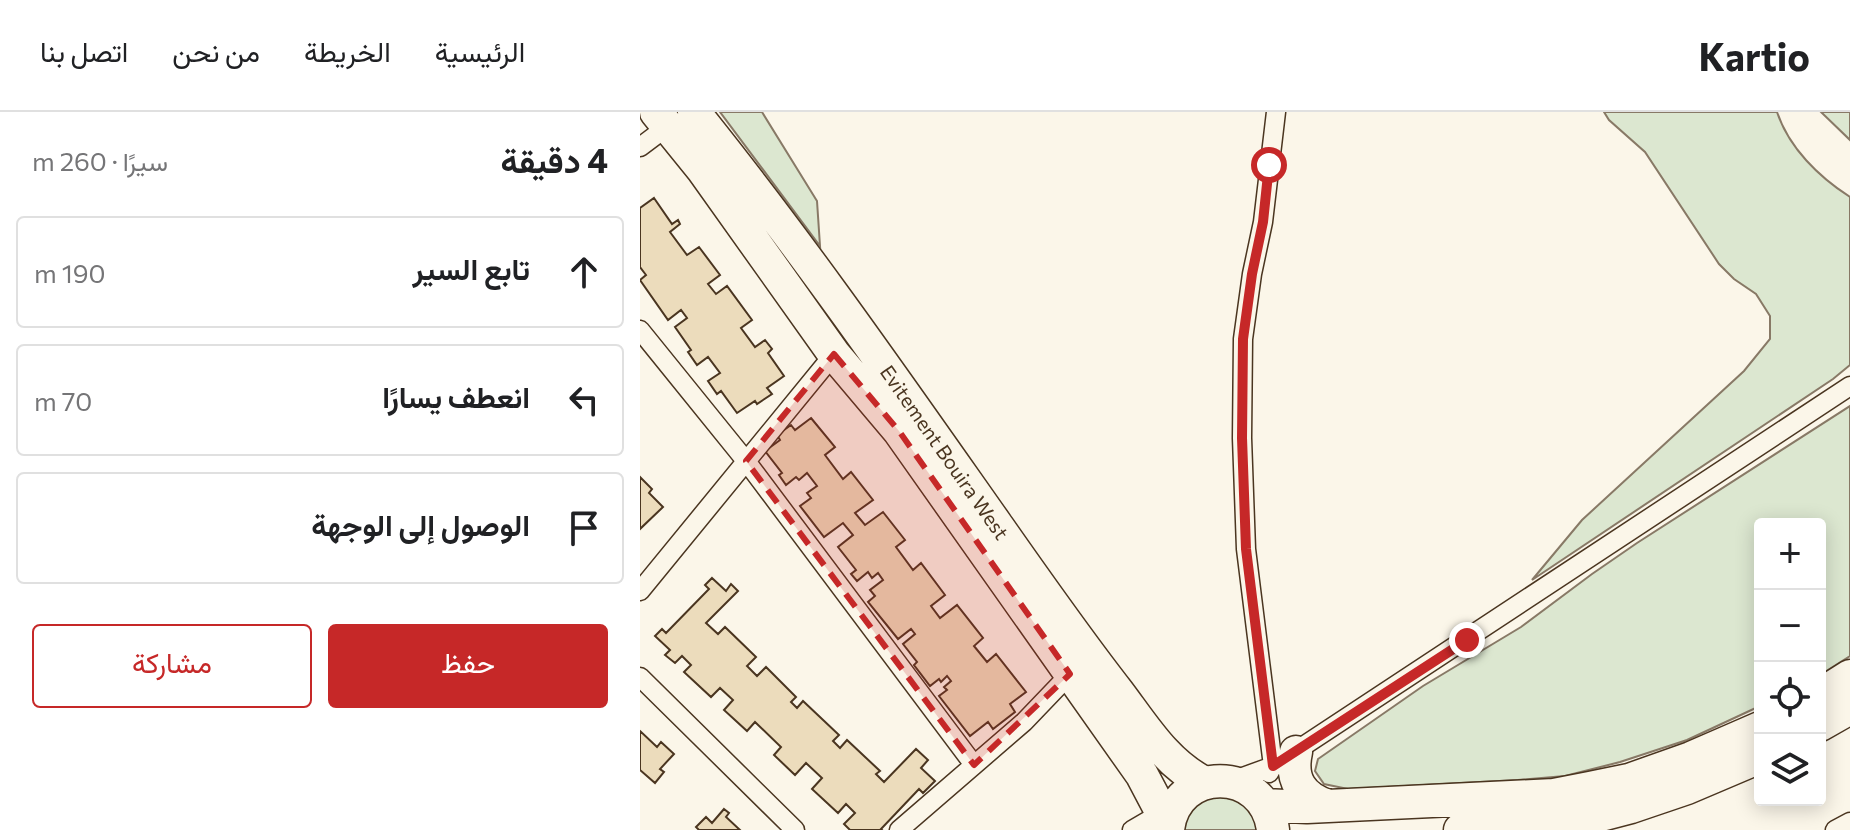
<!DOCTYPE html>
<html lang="ar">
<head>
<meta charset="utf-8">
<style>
	:root { --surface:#fff; --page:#f6f6f6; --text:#202124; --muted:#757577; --line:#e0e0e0; --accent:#c62828 }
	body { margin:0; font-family:Commissioner,Vazirmatn,sans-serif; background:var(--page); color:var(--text); direction:rtl }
	.controls { position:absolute; right:24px; bottom:24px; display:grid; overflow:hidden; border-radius:8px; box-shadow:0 4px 20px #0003 }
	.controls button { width:72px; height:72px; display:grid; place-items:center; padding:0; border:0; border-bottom:2px solid var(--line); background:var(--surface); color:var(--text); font:40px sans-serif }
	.stop { position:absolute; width:24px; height:24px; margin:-18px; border:6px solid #c62828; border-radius:50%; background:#fff }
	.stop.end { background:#c62828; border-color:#fff; box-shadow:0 2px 8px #0008 }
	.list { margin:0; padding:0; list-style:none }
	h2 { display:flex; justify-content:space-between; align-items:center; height:104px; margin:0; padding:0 32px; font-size:34px }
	h2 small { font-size:26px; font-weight:400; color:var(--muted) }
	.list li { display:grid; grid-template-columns:52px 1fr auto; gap:24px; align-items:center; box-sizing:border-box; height:112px; margin:0 16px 16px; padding:0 16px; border:2px solid var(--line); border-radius:8px }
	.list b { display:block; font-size:30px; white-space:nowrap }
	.list em { font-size:26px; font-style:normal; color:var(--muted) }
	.actions { display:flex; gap:16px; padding:24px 32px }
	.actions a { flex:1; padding:18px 0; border:2px solid var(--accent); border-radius:8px; text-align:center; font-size:28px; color:var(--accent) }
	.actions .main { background:var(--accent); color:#fff }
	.icon { flex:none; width:44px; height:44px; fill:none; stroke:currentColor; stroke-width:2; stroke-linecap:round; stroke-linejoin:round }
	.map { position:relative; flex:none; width:1210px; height:718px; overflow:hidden; direction:ltr }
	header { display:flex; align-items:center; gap:48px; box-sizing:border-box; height:112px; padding:0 40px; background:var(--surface); border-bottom:2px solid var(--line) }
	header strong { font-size:38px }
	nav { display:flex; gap:44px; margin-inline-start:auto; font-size:28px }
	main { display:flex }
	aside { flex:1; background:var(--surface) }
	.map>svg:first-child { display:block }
	.green { fill:#dce7d0; stroke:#887966; stroke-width:2 }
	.building { fill:#ecdcbc; stroke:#4a3520; stroke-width:2 }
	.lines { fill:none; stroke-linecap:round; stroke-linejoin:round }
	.minor-casing { stroke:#4a3520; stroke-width:21 }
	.trunk-casing { stroke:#4a3520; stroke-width:35 }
	.minor { stroke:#fbf6e9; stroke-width:18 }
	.trunk { stroke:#fbf6e9; stroke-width:32 }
	.route { stroke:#c62828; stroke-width:10 }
	.marked { fill:#c62828; fill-opacity:0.2; stroke:#c62828; stroke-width:6; stroke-dasharray:16 10; stroke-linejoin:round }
	.labels { text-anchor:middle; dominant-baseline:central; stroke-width:6; stroke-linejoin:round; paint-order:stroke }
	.street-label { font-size:20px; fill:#4a3520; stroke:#fbf6e9 }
</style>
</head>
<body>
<header>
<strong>Kartio</strong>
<nav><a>الرئيسية</a><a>الخريطة</a><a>من نحن</a><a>اتصل بنا</a></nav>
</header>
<main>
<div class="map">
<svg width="1210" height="718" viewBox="0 0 1210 718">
	<rect width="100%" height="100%" fill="#fbf6e9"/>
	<!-- green -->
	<path class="green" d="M80 0H122L177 89 180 134Z
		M964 0H1137C1149 36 1179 65 1210 85V253L1193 267 892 468 942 408 1104 259 1130 227V204L1116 182 1094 167 1079 152 1005 40 969 8Z
		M1181 0H1210V28Z
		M1210 294V544L1180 563V412H1120V594L1047 628 980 650 925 664 878 668 708 677 684 672 675 659 678 647 783 574 881 515 952 462 997 431Z
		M570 683 604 689 620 718H540L549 695Z"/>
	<!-- building -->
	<path class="building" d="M14 86 32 112 38 108 40 112 30 120 47 143 59 135 80 163 68 172 76 182 87 174 112 208 101 216 115 235 125 228 132 237 128 241 144 264 127 276 132 282 117 292 115 289 97 301 81 279 77 282 68 269 80 261 68 245 57 253 48 240 51 238 35 215 47 206 41 198 28 208 0 168 6 163 0 155V96Z
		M171 306 195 335 185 343 203 367 211 360 233 388 215 401 225 413 243 400 265 428 256 435 273 458 281 451 305 483 291 494 300 506 317 493 343 526 334 534 347 550 356 542 386 580 370 592 375 600 353 617 348 610 330 624 299 584 307 578 304 575 311 569 307 564 301 570 299 567 290 574 274 553 277 550 263 532 275 522 271 517 258 527 228 490 235 484 230 478 243 468 238 461 232 466 228 460 217 469 211 462 216 458 198 435 213 423 203 411 184 425 160 394 171 386 167 381 177 374 167 361 159 368 156 365 146 373 139 363 142 361 125 339 140 328 137 323 151 313 155 318Z
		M0 365 12 377 9 381 23 395 0 417Z
		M72 466 86 479 91 472 98 479 66 511 78 522 85 515 116 545 107 554 117 564 126 555 156 585 151 590 157 596 163 589 199 623 193 629 200 636 207 628 240 659 236 662 244 670 276 637 288 648 281 656 295 669 283 681 279 677 241 717 242 718H210L204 712 215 701 206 692 198 701 172 677 182 666 166 651 155 663 134 643 141 635 115 610 107 619 84 598 93 588 80 576 71 585 44 560 51 553 42 544 35 551 25 543 30 538 15 524 22 517 26 521 69 477 65 473Z
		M0 619 17 635 21 630 34 642 20 657 24 660 15 671 0 658Z
		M84 697 89 701 86 705 100 718H59L56 715 66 705 72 711Z"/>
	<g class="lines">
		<defs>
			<path id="minor" d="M0 35 28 14
				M0 218 106 349 334 653
				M0 479 194 242
				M0 565 155 718
				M629 661 633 654 606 437 602 326 603 227 612 162 623 110 636 0
				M589 670 633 654 1210 274
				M259 718 384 610 430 562
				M492 718 528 697
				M1195 718 1210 710"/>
			<path id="trunk" d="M16 0 63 58 194 242 259 319 502 663 522 701 526 718
				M54 0C161 133 258 273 356 412 396 469 435 525 478 580 503 613 526 652 565 671
				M1180 583 1210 564
				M1180 613 1210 596
				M656 640C650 667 661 685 688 694
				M626 693 667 695 914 683 950 676 989 668 1051 646 1120 616
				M528 718C535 653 625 653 633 718
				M820 718 938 709 991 695 1047 676 1120 645"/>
		</defs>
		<!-- minor casing -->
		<use href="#minor" class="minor-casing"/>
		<!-- trunk casing -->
		<use href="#trunk" class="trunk-casing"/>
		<!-- minor -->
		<use href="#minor" class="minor"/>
		<!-- trunk -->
		<use href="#trunk" class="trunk"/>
	</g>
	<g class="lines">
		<!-- route -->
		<path class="route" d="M629 53 623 110 612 162 603 227 602 326 606 437 633 654 827 528"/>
	</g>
	<!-- marked area -->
	<path class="marked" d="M194 242 259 319 430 562 334 653 106 349Z"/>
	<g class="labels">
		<!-- street labels -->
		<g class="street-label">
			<text transform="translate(305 340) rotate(55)">Evitement Bouira West</text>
		</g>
	</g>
</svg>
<div class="controls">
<button>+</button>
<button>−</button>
<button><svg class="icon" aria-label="locate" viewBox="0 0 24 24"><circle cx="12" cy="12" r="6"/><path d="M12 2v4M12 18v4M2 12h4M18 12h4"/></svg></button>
<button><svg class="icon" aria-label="layers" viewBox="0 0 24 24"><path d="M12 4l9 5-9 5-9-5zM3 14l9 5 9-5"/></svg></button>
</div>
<div class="stop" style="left:629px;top:53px"></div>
<div class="stop end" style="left:827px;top:528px"></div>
</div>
<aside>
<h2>4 دقيقة<small>سيرًا · 260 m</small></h2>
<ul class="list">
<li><svg class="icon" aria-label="ahead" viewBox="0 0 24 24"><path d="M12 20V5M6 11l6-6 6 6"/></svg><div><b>تابع السير</b></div><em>190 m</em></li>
<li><svg class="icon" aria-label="left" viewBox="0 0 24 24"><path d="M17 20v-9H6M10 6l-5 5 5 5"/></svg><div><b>انعطف يسارًا</b></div><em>70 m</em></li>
<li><svg class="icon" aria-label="arrive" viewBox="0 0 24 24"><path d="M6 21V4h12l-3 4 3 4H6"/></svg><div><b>الوصول إلى الوجهة</b></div></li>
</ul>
<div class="actions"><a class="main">حفظ</a><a>مشاركة</a></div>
</aside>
</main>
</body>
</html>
